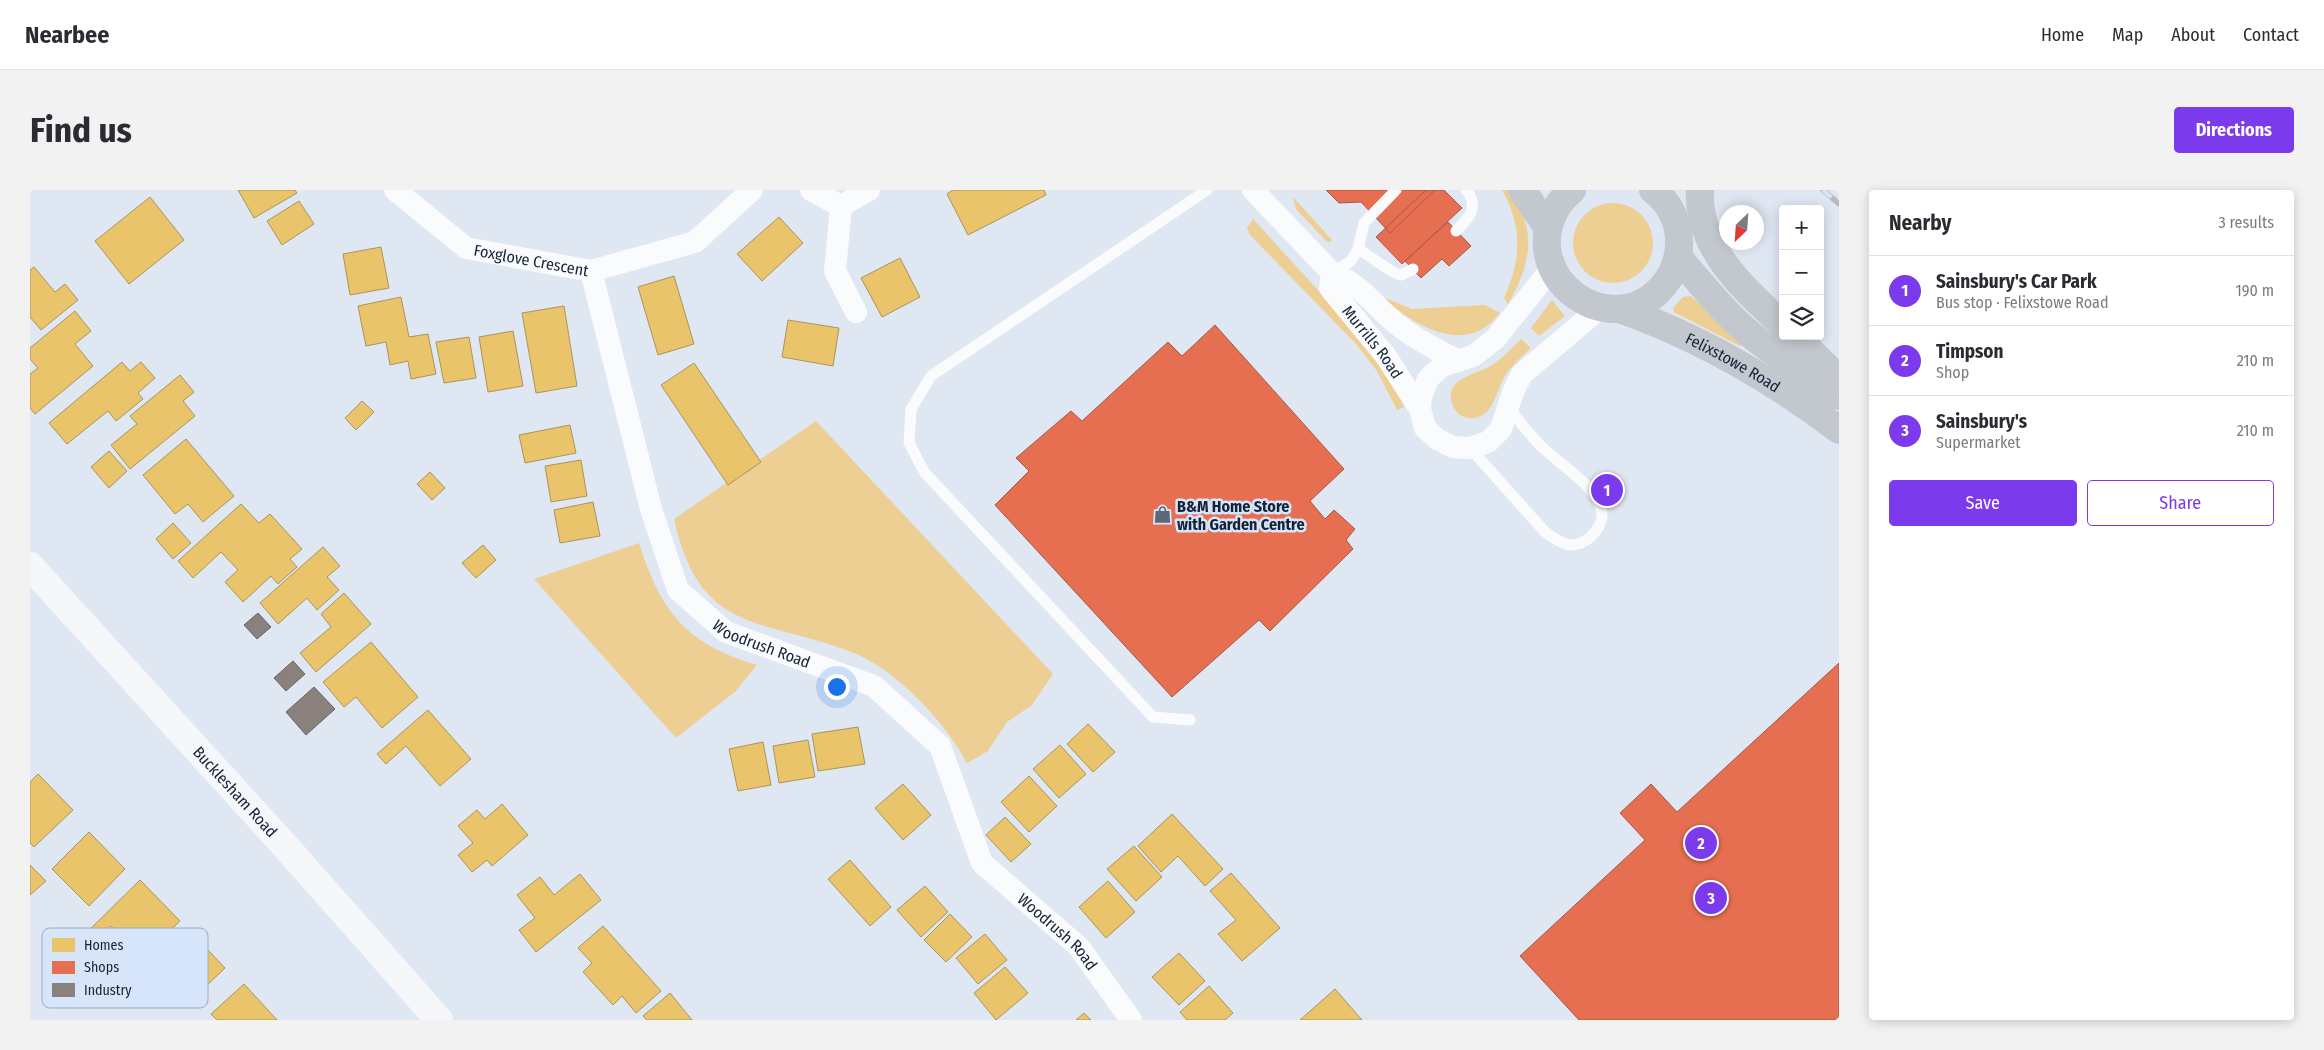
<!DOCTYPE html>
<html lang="en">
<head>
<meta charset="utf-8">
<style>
	:root { --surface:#fff; --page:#f2f2f3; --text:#2b2b33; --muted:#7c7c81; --line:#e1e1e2; --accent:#7c3aed }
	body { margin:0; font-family:"Fira Sans Condensed",sans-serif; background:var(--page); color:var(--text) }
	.controls { position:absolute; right:15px; top:15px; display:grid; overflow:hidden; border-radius:5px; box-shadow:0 2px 12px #0003 }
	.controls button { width:45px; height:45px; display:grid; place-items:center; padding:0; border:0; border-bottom:1px solid var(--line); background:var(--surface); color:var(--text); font:25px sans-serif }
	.compass { position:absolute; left:1689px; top:15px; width:45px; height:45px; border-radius:50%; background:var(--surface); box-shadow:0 2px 12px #0003; rotate:205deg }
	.you { position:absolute; left:806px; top:496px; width:18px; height:18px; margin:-12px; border:4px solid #fff; border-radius:50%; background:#1a73e8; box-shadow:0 0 0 8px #1a73e833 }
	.badge { display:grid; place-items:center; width:32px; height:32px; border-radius:50%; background:var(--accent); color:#fff; font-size:16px; font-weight:700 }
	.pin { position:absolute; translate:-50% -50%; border:2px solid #fff; box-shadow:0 1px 5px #0006 }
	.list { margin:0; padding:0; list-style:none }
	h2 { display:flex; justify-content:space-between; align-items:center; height:65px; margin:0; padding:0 20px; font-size:21px }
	h2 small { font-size:16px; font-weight:400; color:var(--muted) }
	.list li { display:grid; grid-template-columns:32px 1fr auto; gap:15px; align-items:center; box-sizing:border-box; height:70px; padding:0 20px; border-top:1px solid var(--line) }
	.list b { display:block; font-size:19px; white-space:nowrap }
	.list p { margin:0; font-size:16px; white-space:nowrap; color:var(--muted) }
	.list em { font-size:16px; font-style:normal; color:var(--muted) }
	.actions { display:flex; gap:10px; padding:15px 20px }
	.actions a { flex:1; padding:11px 0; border:1px solid var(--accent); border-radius:5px; text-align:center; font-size:18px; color:var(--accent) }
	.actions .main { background:var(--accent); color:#fff }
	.icon { flex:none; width:28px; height:28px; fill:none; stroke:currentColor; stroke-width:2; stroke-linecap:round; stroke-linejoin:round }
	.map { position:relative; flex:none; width:1809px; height:830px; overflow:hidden; border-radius:5px }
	header { display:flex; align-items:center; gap:30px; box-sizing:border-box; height:70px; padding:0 25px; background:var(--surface); border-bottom:1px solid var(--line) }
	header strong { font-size:24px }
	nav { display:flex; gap:28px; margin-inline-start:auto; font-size:18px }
	.intro { display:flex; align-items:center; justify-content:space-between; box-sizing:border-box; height:120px; padding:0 30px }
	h1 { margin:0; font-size:35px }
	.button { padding:12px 22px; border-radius:5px; background:var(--accent); color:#fff; font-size:18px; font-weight:700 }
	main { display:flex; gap:30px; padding:0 30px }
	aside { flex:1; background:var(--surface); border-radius:5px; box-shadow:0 2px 12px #0003 }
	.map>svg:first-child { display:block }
	.green { fill:#edce93 }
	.homes { fill:#e9c46a; stroke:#aa945b }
	.shops { fill:#e76f51; stroke:#a85849 }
	.industry { fill:#8a817c; stroke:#676567 }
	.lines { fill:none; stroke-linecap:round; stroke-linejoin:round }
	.lane { stroke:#fafbfd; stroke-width:11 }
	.street { stroke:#fafbfd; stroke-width:22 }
	.secondary { stroke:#f5f7fb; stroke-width:28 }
	.primary { stroke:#c2c8ce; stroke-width:28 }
	.rail-casing { stroke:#b8bbbf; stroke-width:5.5 }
	.rail { stroke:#d7e5fb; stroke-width:4; stroke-dasharray:11; stroke-linecap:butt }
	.labels { text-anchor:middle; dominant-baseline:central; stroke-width:5; stroke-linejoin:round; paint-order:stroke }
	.street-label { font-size:16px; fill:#162337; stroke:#d7e5fb }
	.poi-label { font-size:16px; font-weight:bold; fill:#162337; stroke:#d7e5fb; text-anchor:start }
	.key { fill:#d7e5fb; stroke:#9dabc0; stroke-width:1 }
	.key-label { font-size:14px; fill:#162337 }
</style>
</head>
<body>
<header>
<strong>Nearbee</strong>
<nav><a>Home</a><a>Map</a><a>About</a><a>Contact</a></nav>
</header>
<div class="intro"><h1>Find us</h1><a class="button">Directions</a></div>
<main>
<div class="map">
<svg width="1809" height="830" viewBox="0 0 1809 830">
	<rect width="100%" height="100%" fill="#dfe7f3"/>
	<!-- green -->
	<path class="green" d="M1472 0H1480C1507 40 1502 73 1478 114L1474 108C1491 71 1493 36 1472 0Z
		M1263 7 1302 50 1300 52 1296 51 1266 19Z
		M1543 53a40 40 0 1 1 80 0a40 40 0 1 1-80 0Z
		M1223 29 1337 154 1367 201 1374 217 1367 220 1347 181 1326 154 1220 45 1217 38Z
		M1350 106 1382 119 1455 115 1470 123C1434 169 1384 134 1350 106Z
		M1661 106 1714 154 1710 156 1644 122 1643 118 1653 107Z
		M1522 110 1535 126 1509 146 1501 138Z
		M1491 149 1501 158C1493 166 1483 174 1477 183 1469 194 1467 208 1460 218 1450 232 1430 232 1423 216 1412 190 1443 185 1459 177 1471 170 1481 159 1491 149Z
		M786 231 1023 484 1002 515 977 532 958 561 937 573C915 532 868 481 824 463 734 427 670 447 644 329Z
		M609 353C631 422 656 454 727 475L706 501 646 548 504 389Z"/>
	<!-- homes -->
	<path class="homes" d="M208 0H265L267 3 224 28Z
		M923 0H1014L1016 5 938 45 917 4Z
		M120 7 154 50 99 94 65 51Z
		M269 11 284 34 252 55 237 31Z
		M749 27 773 53 732 91 707 64Z
		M351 57 359 98 320 105 313 64Z
		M870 68 890 107 852 127 831 88Z
		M4 77 25 102 35 94 48 110 11 140 0 127V80Z
		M644 86 664 154 628 165 608 97Z
		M371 107 379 147 398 144 406 184 381 189 378 171 360 175 356 152 336 156 328 116Z
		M534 116 547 196 506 203 492 123Z
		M45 121 61 141 45 154 63 176 5 224 0 218V184L8 178 0 169V158Z
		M758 130 809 138 803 176 752 167Z
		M483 141 493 196 458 202 449 147Z
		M439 147 446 188 414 193 406 152Z
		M92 172 100 181 111 172 125 188 108 203 113 209 86 231 78 221 37 254 19 233Z
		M664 173 731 272 698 295 631 195Z
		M150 185 164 202 153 211 165 226 100 279 81 255 107 234 100 226Z
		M332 211 344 222 326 240 315 228Z
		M540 235 546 263 495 273 489 245Z
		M156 249 204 306 173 332 158 314 145 324 113 285Z
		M79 261 97 281 79 298 61 277Z
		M551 270 557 306 521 312 515 276Z
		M400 282 415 298 402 310 387 294Z
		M563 312 570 346 530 353 524 320Z
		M211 314 229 333 240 324 272 359 260 369 267 377 248 394 241 386 213 412 195 392 208 380 191 362 163 388 148 371Z
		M143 333 161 353 143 369 126 349Z
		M453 355 466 370 446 388 432 373Z
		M293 357 310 376 297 387 309 400 287 420 277 408 248 434 230 413Z
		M314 403 341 434 286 482 270 463 301 437 291 424Z
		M341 452 388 507 352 538 326 507 314 517 293 492Z
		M398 520 441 569 410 596 376 556 356 574 347 564Z
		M1058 534 1085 562 1063 582 1037 554Z
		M828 537 835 574 788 581 782 544Z
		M778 550 785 587 749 593 743 556Z
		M733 552 741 595 708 601 699 559Z
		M1030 555 1056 584 1029 608 1003 579Z
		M8 584 43 620 4 657 0 653V592Z
		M999 586 1027 616 999 642 971 612Z
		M873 594 901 625 873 650 845 618Z
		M472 614 498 645 462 676 457 670 442 682 428 665 443 653 428 636 447 620 455 629Z
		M1142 624 1193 679 1175 696 1148 666 1131 682 1108 656Z
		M975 627 1001 654 981 672 956 645Z
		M59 642 95 679 59 716 22 679Z
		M1104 656 1132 687 1106 711 1077 679Z
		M820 670 861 717 840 736 798 689Z
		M0 675 16 691 0 705Z
		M1201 683 1250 738 1212 771 1188 744 1206 730 1180 701Z
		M550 684 571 710 506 762 489 740 505 728 487 705 510 687 524 705Z
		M110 690 150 731 112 768 81 736 53 764 44 755Z
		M1078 691 1105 722 1076 748 1049 717Z
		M895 696 918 722 891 747 867 720Z
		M920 724 942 747 916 772 894 750Z
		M573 736 631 801 606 823 592 806 583 815 553 782 562 773 548 758Z
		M158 739 195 778 169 803 132 763Z
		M955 744 977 770 948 794 926 768Z
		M1149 763 1175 791 1149 815 1122 787Z
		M975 777 998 803 966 830 944 803Z
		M214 794 247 830H187L181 824Z
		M1179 796 1203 823 1195 830H1157L1150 822Z
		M1305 799 1332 830H1270Z
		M640 803 662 830H617L613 826Z
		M1054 823 1061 830H1046Z"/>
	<!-- shops -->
	<path class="shops" d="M1296 0H1405L1360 43 1331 12 1309 13Z
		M1396 0H1414L1432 18 1372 74 1346 47Z
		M1418 32 1441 56 1419 76 1412 69 1391 88 1375 71Z
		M1185 135 1314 279 1280 311 1295 329 1304 320 1325 339 1316 350 1323 359 1240 441 1229 430 1142 507 965 315 999 281 986 268 1041 221 1052 231 1138 152 1152 166Z
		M1809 473V830H1549L1490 766 1615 650 1590 623 1621 594 1647 622Z"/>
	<!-- industry -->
	<path class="industry" d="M228 423 241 437 227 449 214 435Z
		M263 471 275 484 256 501 244 488Z
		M284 497 305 519 276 545 256 522Z"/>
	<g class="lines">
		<!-- lane -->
		<path class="lane" d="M1426 41C1439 28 1450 17 1436 0
			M1328 59C1342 67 1359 82 1371 85L1383 79
			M1302 83 1321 71 1328 59 1334 33 1366 0
			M1440 258 1515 342C1523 347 1532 355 1542 355 1559 354 1576 335 1571 318 1565 296 1529 273 1513 258 1500 246 1489 230 1478 217
			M1160 530 1123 527 895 283 879 253 881 219 901 186 1177 0"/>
		<!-- street -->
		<g class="street">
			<path id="s1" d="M365 0 436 58 561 81 665 52 722 0"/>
			<path d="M781 0 811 16 839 0"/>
			<path d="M1223 0 1302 83C1332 95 1344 116 1368 135 1386 150 1408 160 1428 171"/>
			<path d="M811 16 805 81 826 122"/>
			<path d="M1522 78 1465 149 1443 166 1412 176 1398 189 1391 207 1390 219 1395 238 1407 249 1423 257 1440 258 1458 252 1471 239 1483 202 1492 184 1570 118"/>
			<path id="s2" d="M561 81 621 319 648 400 696 442 844 496 910 556 952 673 1049 757 1101 830"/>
			<path id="s3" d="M1302 83 1300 98 1355 165 1390 219"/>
		</g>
		<!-- secondary -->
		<path class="secondary" id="s4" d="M0 376 256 657 409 830"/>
		<!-- primary -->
		<g class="primary">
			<path d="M1492 0 1518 38"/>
			<path d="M1542 0C1537 5 1530 11 1527 17 1485 87 1582 157 1634 95 1643 84 1648 71 1649 56 1650 34 1641 14 1623 0"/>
			<path d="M1670 0C1667 58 1714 99 1753 135"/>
			<path d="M1648 67C1673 96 1699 129 1730 152 1756 171 1784 186 1809 206"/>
			<path id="s5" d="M1589 119C1665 145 1745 191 1809 240"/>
			<path d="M1765 146 1809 189"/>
		</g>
		<defs>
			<path id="rail" d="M1793 0 1809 14"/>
		</defs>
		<!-- rail casing -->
		<use href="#rail" class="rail-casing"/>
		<!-- rail -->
		<use href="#rail" class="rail"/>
	</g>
	<!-- icons -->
	<defs>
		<symbol id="shop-bare" viewBox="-9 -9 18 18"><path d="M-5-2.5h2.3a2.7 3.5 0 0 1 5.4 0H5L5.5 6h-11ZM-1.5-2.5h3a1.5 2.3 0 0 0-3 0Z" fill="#5c6879" stroke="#d7e5fb" stroke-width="2.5" paint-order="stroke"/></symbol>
	</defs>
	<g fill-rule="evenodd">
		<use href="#shop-bare" x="1120" y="312" width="25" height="25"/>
	</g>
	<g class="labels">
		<!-- street labels -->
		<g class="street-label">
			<text stroke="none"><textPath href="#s1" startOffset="158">Foxglove Crescent</textPath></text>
			<text stroke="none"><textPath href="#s3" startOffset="84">Murrills Road</textPath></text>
			<text stroke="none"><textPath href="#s5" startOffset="126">Felixstowe Road</textPath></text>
			<text stroke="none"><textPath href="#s2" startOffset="432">Woodrush Road</textPath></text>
			<text stroke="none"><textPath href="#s4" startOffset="305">Bucklesham Road</textPath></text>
			<text stroke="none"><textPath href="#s2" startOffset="868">Woodrush Road</textPath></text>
		</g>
		<!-- poi labels -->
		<g class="poi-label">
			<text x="1147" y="316">B&amp;M Home Store<tspan x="1147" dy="18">with Garden Centre</tspan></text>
		</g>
	</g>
	<!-- legend -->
	<rect x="12" y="738" width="166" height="80" rx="8" class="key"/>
	<rect x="22" y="748" width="23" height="14" fill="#e9c46a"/>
	<rect x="22" y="771" width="23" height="13" fill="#e76f51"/>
	<rect x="22" y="793" width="23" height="14" fill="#8a817c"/>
	<g class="key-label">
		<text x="54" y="760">Homes</text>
		<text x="54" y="782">Shops</text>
		<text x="54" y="805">Industry</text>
	</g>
</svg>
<div class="controls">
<button>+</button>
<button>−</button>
<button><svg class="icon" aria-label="layers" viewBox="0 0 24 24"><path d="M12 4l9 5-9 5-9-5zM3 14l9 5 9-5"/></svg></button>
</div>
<svg class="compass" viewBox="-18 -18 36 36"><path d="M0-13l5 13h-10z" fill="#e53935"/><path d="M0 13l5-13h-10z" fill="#7c7c81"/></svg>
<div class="you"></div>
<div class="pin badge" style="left:1577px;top:300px">1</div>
<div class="pin badge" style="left:1671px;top:653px">2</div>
<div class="pin badge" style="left:1681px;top:708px">3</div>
</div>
<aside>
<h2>Nearby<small>3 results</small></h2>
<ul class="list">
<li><span class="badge">1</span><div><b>Sainsbury's Car Park</b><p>Bus stop · Felixstowe Road</p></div><em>190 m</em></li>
<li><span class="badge">2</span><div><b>Timpson</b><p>Shop</p></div><em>210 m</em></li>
<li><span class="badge">3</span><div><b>Sainsbury's</b><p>Supermarket</p></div><em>210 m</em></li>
</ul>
<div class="actions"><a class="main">Save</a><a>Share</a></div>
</aside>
</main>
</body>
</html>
